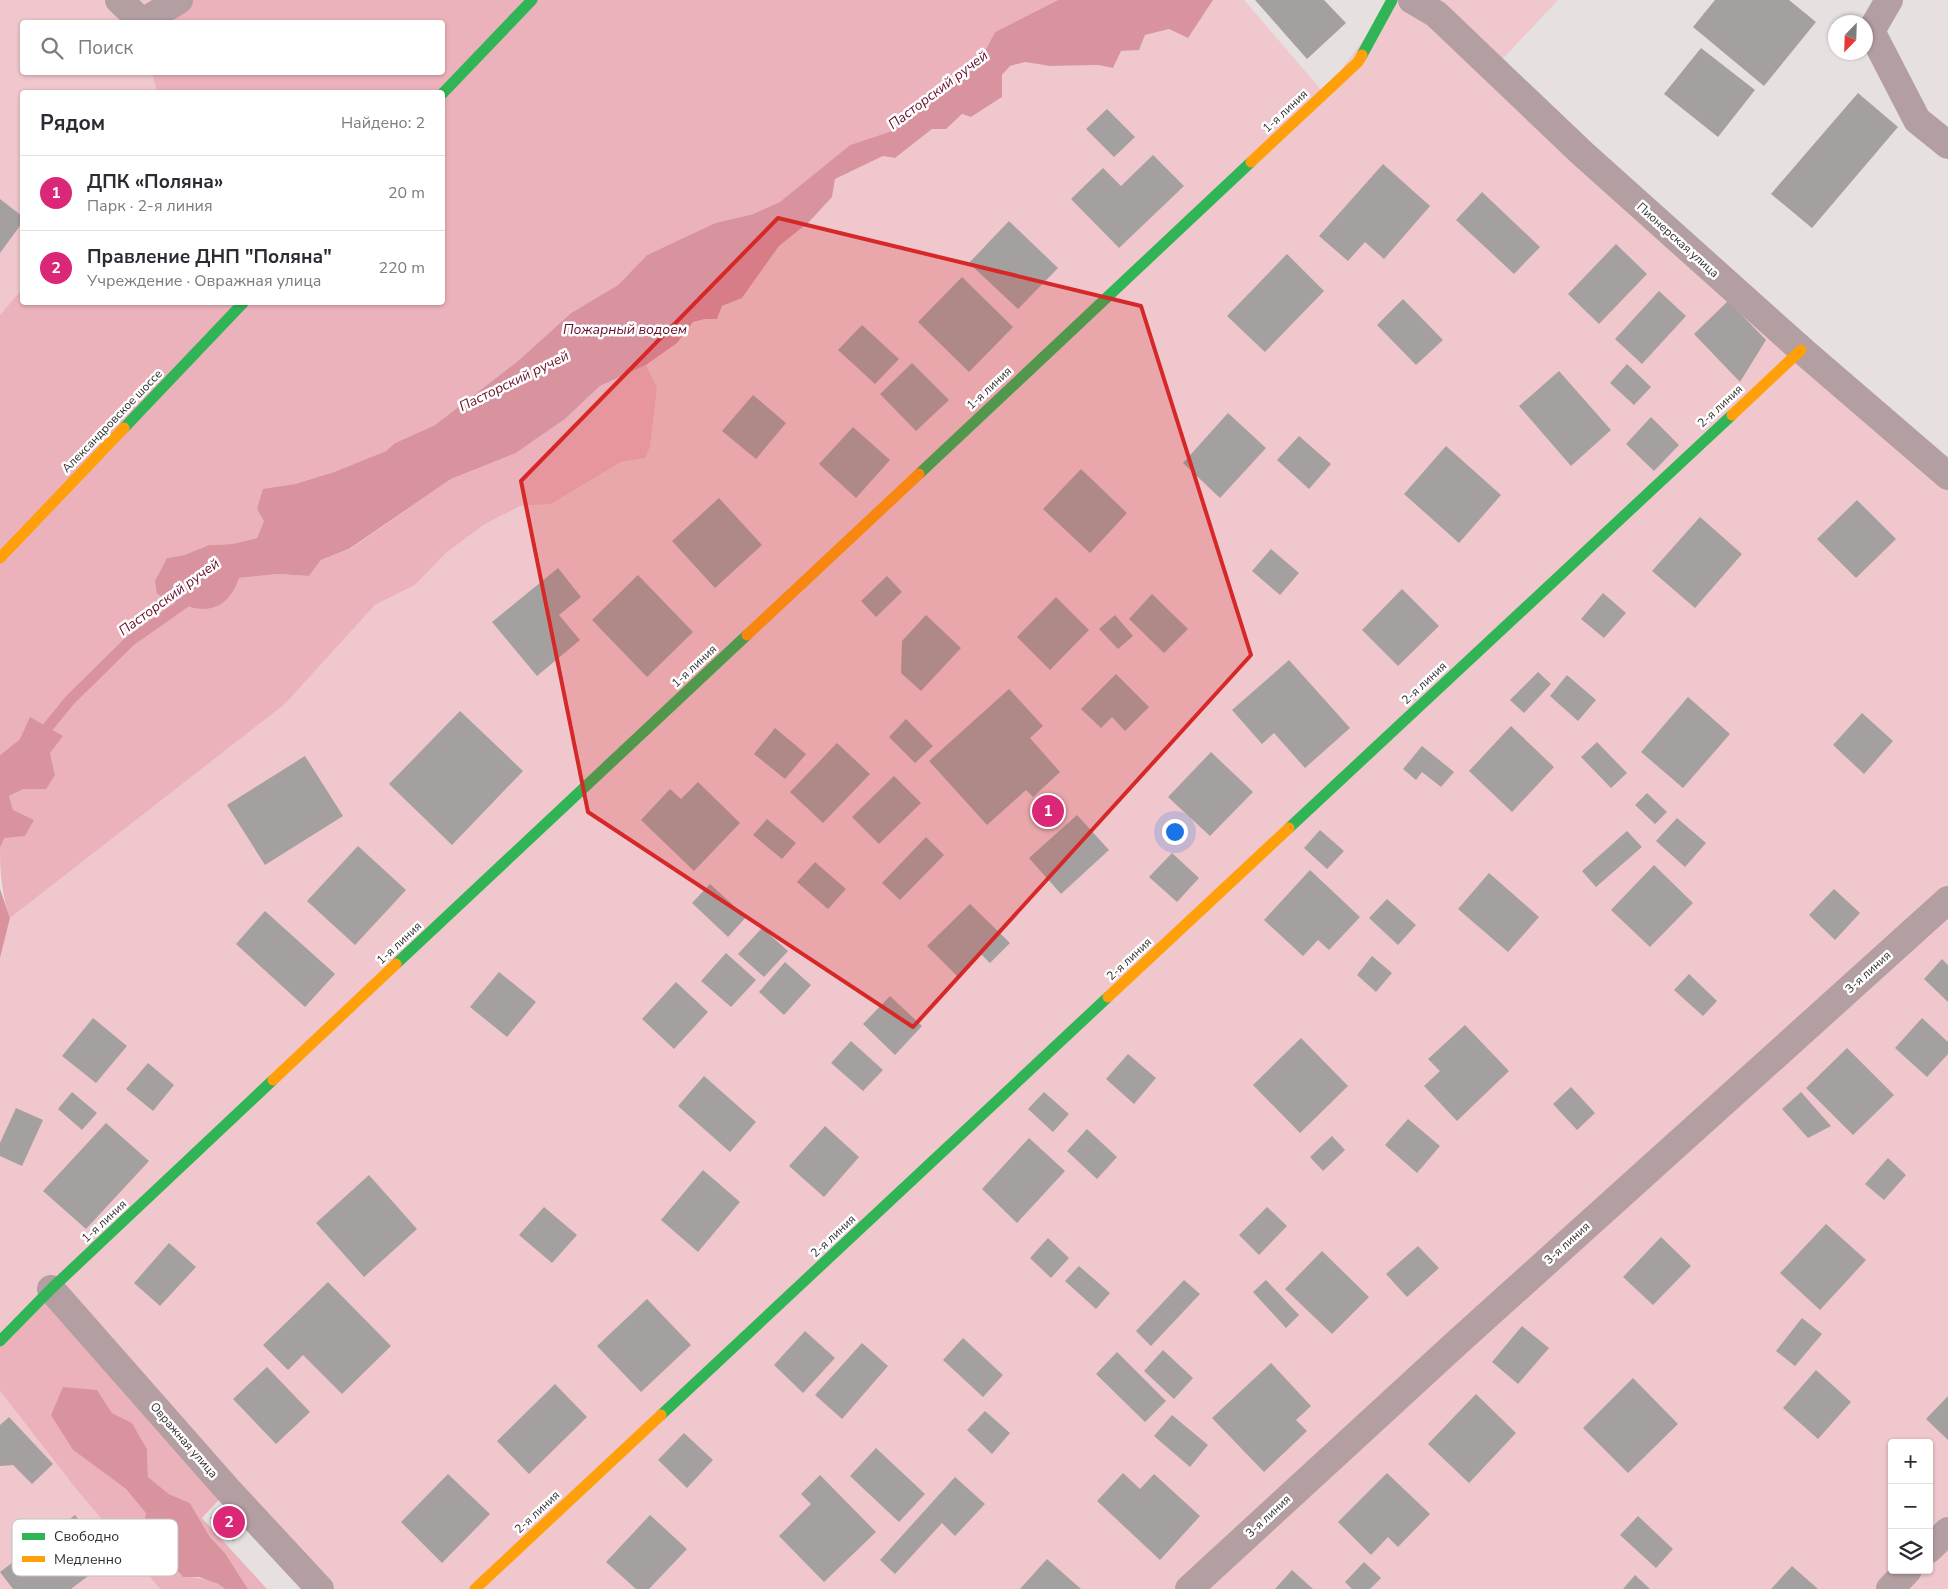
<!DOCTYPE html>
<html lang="ru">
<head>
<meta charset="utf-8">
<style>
	:root { --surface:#fff; --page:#f7f7f7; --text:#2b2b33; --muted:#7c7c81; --line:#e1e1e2; --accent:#db2777 }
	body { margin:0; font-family:"Nunito Sans",sans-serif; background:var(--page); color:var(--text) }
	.controls { position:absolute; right:15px; bottom:15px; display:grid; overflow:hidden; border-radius:5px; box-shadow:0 1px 4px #0004 }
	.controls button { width:45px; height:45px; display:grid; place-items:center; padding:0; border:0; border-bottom:1px solid var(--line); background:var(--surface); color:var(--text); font:25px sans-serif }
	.compass { position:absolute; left:1828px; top:15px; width:45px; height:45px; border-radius:50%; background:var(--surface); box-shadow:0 1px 4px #0004; rotate:203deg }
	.you { position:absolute; left:1174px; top:831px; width:18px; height:18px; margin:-12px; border:4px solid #fff; border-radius:50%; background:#1a73e8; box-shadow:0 0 0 8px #1a73e833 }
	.badge { display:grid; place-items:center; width:32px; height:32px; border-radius:50%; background:var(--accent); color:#fff; font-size:16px; font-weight:700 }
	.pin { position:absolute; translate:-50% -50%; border:2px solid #fff; box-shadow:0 1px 5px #0006 }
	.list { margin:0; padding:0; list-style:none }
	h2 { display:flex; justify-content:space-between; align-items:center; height:65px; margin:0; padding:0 20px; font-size:21px }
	h2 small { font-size:16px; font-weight:400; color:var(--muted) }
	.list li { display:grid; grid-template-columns:32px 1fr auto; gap:15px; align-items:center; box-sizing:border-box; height:75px; padding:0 20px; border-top:1px solid var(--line) }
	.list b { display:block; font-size:19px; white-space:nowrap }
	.list p { margin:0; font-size:16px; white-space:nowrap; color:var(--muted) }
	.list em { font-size:16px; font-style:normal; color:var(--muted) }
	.icon { flex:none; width:28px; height:28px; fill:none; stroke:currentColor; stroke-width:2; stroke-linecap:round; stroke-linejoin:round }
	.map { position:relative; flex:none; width:1948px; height:1589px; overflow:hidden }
	.search { position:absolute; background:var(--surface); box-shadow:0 1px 4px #0004; left:20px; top:20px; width:425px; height:55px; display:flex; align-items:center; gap:12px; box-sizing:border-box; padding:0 18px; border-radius:5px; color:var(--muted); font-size:19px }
	.panel { position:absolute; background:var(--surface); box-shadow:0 1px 4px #0004; left:20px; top:90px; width:425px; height:215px; border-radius:5px }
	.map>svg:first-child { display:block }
	.green { fill:#efc7cc; fill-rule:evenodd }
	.forest { fill:#ecb2bb }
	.water { fill:#d9939f }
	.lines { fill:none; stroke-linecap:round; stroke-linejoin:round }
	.stream { stroke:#d9939f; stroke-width:11 }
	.building { fill:#a5a0a0 }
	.street { stroke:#b39ea1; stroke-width:28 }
	.fast { stroke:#30b455; stroke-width:11 }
	.slow { stroke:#ff9f0a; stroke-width:11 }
	.marked { fill:#d62828; fill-opacity:0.2; stroke:#d62828; stroke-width:4; stroke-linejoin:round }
	.labels { text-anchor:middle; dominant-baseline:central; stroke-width:5; stroke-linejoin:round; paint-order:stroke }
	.street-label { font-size:12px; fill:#342f30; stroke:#fff }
	.water-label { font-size:14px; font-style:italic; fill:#690f2b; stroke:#fff }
	.key { fill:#fff; stroke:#c2c1c1; stroke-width:1 }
	.key-label { font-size:14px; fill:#342f30 }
</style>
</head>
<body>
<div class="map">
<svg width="1948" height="1589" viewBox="0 0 1948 1589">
	<rect width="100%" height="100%" fill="#e6e0e0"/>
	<!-- green -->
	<path class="green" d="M0 0H179L143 22H22V72L152 73 157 92H22V289L0 315Z
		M1213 0H1244L1324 93 1393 0H1558L1494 68 1948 476V1589H320L228 1490 0 1341V958L10 918 285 704 375 605 415 585 446 553 485 524 520 506 551 504 621 462 645 458 650 447 657 388 646 365 677 343 693 322 705 319H717L722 306 742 298 779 246 809 222 832 197 835 179 883 156 895 158 932 129H946L962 114 971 117 1002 97V76L1010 66 1025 62 1050 66 1099 65 1113 68 1121 51 1139 49 1145 35 1169 29 1188 38ZM1892 1443H1929V1570H1892Z
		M0 1391 73 1485 160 1589H0Z"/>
	<!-- forest -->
	<path class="forest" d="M179 0H1058L995 32 977 66 889 132 850 145 781 202 753 214 715 223 647 255 618 285 571 313 519 360 435 425 395 443 386 451 334 472 295 484 263 490 264 521 257 538 232 544 209 545 184 555 167 558 157 594 191 608 239 578 277 574 309 576 321 560 350 549 451 479 516 453 565 419 600 386 646 365 657 388 650 447 645 458 621 462 551 504 520 506 485 524 446 553 415 585 375 605 285 704 10 918C2 896 0 873 0 849 3 827 15 820 9 796L55 775 50 753 20 739 0 755V315L22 289V302H442V92H157L152 73 442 72V22H143Z
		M49 1292 228 1490 202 1518 267 1589H248L225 1553 210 1537 190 1503 169 1494 148 1477 147 1449 132 1423 112 1413 97 1390 73 1450 126 1489 147 1513 142 1533 183 1577C199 1577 212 1579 225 1589H160L73 1485 0 1391V1341Z"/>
	<!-- water -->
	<path class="water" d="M1058 0H1213L1188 38 1169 29 1145 35 1139 50 1121 51 1113 68 1098 65 1050 66 1025 62 1010 66 1002 75V97L971 117 962 114 946 129H932L895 158 883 156 835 179 832 197 809 222 779 246 742 298 722 306 717 319H705L693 322 677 343 646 365 600 386 565 419 516 453 451 479 349 549 321 560 309 576 277 574 239 578C224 622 190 611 157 594L155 581 167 558 184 555 209 545 232 544 257 538 264 521 257 509 263 489 295 484 334 472 386 451 395 443 435 425 519 360 571 313 618 285 647 255 715 223 753 214 780 202 850 145 889 132 977 66 995 32Z
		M30 717 63 736 50 753 55 775 46 789H24L9 796 13 810 34 820 25 836 4 838 0 848V755L20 739Z
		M0 889 10 918 0 958Z
		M63 1387 97 1390 112 1413 132 1423 147 1449 148 1477 169 1494 190 1503 210 1537 225 1553 248 1589H225L218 1584 199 1577H183L142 1533 146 1513 126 1489 73 1450 51 1415Z"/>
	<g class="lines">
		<!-- stream -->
		<path class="stream" d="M39 738 70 700 130 641 194 596"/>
	</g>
	<!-- building -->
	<path class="building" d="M1255 0H1324L1346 23 1307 59Z
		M1715 0H1789L1816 22 1764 86 1693 27Z
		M1701 48 1755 90 1718 137 1664 94Z
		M1858 93 1898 127 1812 228 1771 194Z
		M1107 109 1135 137 1114 157 1086 129Z
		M1153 155 1184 186 1119 248 1071 199 1103 168 1121 186Z
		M1383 164 1430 206 1384 259 1365 242 1348 261 1319 236Z
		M1482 192 1540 247 1514 274 1456 220Z
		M0 199 22 216V223L0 253Z
		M1009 221 1058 268 1018 309 969 263Z
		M1616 244 1647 274 1599 324 1568 294Z
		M1287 254 1324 291 1265 352 1227 316Z
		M962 277 1013 327 969 372 918 322Z
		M1659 291 1686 316 1642 364 1615 339Z
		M1403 299 1443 340 1416 365 1377 325Z
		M1728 301 1766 340 1740 382 1694 334Z
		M862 325 899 359 875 384 838 350Z
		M912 363 949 400 916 431 880 394Z
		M1627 364 1651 387 1634 405 1610 383Z
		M1559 371 1611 430 1571 466 1519 406Z
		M753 395 786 423 756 459 722 431Z
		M1228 413 1266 448 1220 498 1183 463Z
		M1651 417 1679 445 1654 471 1626 444Z
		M853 427 890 460 856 498 819 464Z
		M1299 436 1331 464 1309 489 1277 460Z
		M1446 446 1501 495 1459 543 1404 494Z
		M1081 469 1127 513 1090 553 1043 509Z
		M719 498 762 545 715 588 672 541Z
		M1857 500 1896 539 1856 578 1817 539Z
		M1700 517 1742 554 1695 608 1652 571Z
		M1271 549 1299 573 1280 595 1252 571Z
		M558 568 581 597 559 615 580 640 537 676 492 622Z
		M638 575 693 632 647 677 592 620Z
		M887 576 902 592 876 617 861 601Z
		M1402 589 1439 626 1398 666 1362 630Z
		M1603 593 1626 613 1604 638 1581 619Z
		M1152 594 1188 629 1164 653 1129 619Z
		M1056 597 1089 630 1050 670 1017 637Z
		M926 615 961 648 921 691 901 673 902 641Z
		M1115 615 1133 636 1118 649 1099 629Z
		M1289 660 1350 728 1305 768 1274 733 1262 744 1232 710Z
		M1538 672 1551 684 1524 713 1510 700Z
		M1116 674 1149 707 1125 731 1112 717 1101 728 1081 709Z
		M1567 675 1596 700 1578 721 1550 696Z
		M1009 689 1043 726 1030 738 1060 772 1033 797 1026 790 987 825 929 761Z
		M1688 697 1730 734 1683 788 1641 752Z
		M460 711 523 771 452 845 389 784Z
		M1862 713 1893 741 1864 774 1833 745Z
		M906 719 933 746 915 763 889 737Z
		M1511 726 1554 767 1512 812 1469 771Z
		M775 728 806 754 785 779 754 754Z
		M1597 742 1627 773 1611 788 1581 757Z
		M837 743 870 774 823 823 790 792Z
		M1422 746 1454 772 1441 787 1422 772 1416 780 1403 769Z
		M1211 752 1253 792 1210 836 1168 797Z
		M305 756 343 816 265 865 227 805Z
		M894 776 921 803 879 844 852 817Z
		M698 782 740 823 694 871 641 820 670 789 681 799Z
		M1647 793 1667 812 1655 824 1635 805Z
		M1077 815 1109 850 1061 894 1029 858Z
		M1677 818 1706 843 1685 867 1656 841Z
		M767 819 796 843 782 859 753 835Z
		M1320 830 1344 851 1327 869 1304 848Z
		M1627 831 1642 847 1596 887 1582 871Z
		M926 837 944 855 900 900 882 883Z
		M358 846 406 890 355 945 307 901Z
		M1172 853 1199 878 1177 902 1149 877Z
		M815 862 846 889 828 909 797 882Z
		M1654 865 1693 903 1650 947 1611 910Z
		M1310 870 1360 917 1329 950 1318 940 1303 956 1264 920Z
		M1489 873 1539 917 1508 952 1458 909Z
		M710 884 746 917 728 937 692 903Z
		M1834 889 1860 913 1835 940 1809 915Z
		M1387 899 1416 925 1398 945 1369 918Z
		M970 904 1010 943 990 963 980 953 957 976 927 946Z
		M265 911 335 974 305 1007 236 944Z
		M762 928 788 951 764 977 738 954Z
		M726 953 756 980 731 1007 701 981Z
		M1372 956 1392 973 1376 992 1357 975Z
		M1942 959 1948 965V1002L1924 979Z
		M785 962 811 985 784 1015 759 992Z
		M499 972 536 1002 507 1037 470 1007Z
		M1689 974 1717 1001 1703 1016 1674 990Z
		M676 982 708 1012 674 1049 642 1019Z
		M890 996 922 1026 895 1055 863 1024Z
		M93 1018 127 1046 96 1083 62 1056Z
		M1922 1018 1948 1042V1054L1927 1077 1895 1048Z
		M1465 1025 1509 1071 1457 1121 1424 1086 1440 1071 1428 1059Z
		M1301 1038 1348 1086 1300 1133 1253 1085Z
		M851 1041 883 1070 863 1091 831 1063Z
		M1847 1048 1894 1095 1853 1135 1806 1088Z
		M1128 1054 1156 1078 1134 1104 1106 1079Z
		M148 1063 174 1085 153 1111 126 1089Z
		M704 1076 756 1122 730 1152 678 1106Z
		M1571 1087 1595 1113 1577 1130 1553 1104Z
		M72 1092 97 1113 82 1130 58 1109Z
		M1044 1092 1069 1114 1053 1132 1028 1109Z
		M1801 1092 1831 1126 1808 1138 1782 1109Z
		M16 1108 43 1120 22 1166 0 1156V1143Z
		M1408 1119 1440 1146 1417 1173 1385 1145Z
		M106 1123 149 1161 86 1229 43 1191Z
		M825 1126 859 1157 824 1197 789 1166Z
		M1087 1129 1117 1157 1097 1179 1067 1151Z
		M1332 1136 1345 1150 1323 1171 1310 1157Z
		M1029 1138 1065 1171 1017 1223 982 1189Z
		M1888 1158 1906 1175 1884 1200 1865 1184Z
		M703 1170 740 1202 698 1252 661 1220Z
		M369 1175 417 1229 364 1277 316 1223Z
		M544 1207 577 1235 552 1263 519 1235Z
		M1267 1207 1287 1226 1259 1255 1239 1235Z
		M1826 1224 1866 1260 1820 1310 1780 1273Z
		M1661 1237 1691 1266 1653 1305 1623 1277Z
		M1048 1238 1069 1258 1051 1278 1030 1258Z
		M169 1243 196 1267 160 1306 134 1283Z
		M1418 1246 1439 1268 1407 1297 1386 1274Z
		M1322 1251 1369 1297 1332 1334 1285 1289Z
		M1079 1266 1110 1293 1096 1309 1065 1281Z
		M1184 1280 1200 1294 1151 1346 1136 1331Z
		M1266 1280 1299 1315 1286 1328 1253 1292Z
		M328 1282 391 1346 342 1394 303 1355 288 1370 263 1345Z
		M647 1299 691 1345 641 1392 597 1346Z
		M1802 1318 1822 1334 1795 1366 1776 1351Z
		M1522 1326 1549 1348 1518 1384 1492 1362Z
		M805 1331 835 1358 803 1393 774 1365Z
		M963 1338 1003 1375 983 1397 943 1360Z
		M862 1343 888 1366 842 1419 815 1395Z
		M1163 1350 1193 1378 1174 1399 1144 1371Z
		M1117 1352 1166 1401 1145 1422 1096 1374Z
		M1271 1363 1311 1406 1296 1420 1307 1431 1264 1472 1212 1418Z
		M267 1367 310 1412 276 1444 233 1399Z
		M1816 1370 1851 1402 1818 1439 1783 1408Z
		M1633 1378 1678 1424 1628 1473 1583 1428Z
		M555 1384 587 1417 529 1474 497 1441Z
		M1476 1394 1516 1433 1469 1483 1428 1444Z
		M1948 1396V1440L1926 1419Z
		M985 1411 1010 1433 992 1454 967 1430Z
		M1172 1415 1208 1445 1190 1467 1154 1436Z
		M9 1417 53 1464 32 1484 13 1465 0 1466V1425Z
		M684 1433 713 1460 687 1488 658 1460Z
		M876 1448 925 1494 899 1522 850 1476Z
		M1123 1473 1140 1489 1154 1474 1200 1516 1160 1560 1097 1501Z
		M1387 1473 1430 1514 1398 1547 1388 1537 1371 1555 1338 1522Z
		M448 1474 490 1514 442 1563 401 1522Z
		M820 1475 876 1532 824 1582 779 1536 811 1504 801 1494Z
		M955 1477 985 1504 955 1536 942 1523 895 1574 880 1560Z
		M225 1503 249 1527 233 1541 210 1518Z
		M75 1515 109 1560 71 1589H13L0 1572Z
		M650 1515 687 1549 649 1589H636L606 1562Z
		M1638 1516 1673 1549 1656 1568 1620 1535Z
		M1047 1559 1081 1589H1020Z
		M1364 1562 1381 1578 1370 1589H1352L1345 1582Z
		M1792 1566 1818 1589H1771Z
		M1292 1570 1313 1589H1275Z
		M1635 1575 1650 1589H1623Z"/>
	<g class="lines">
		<!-- street -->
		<path class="street" d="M119 0 142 22
			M1412 0 1436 14 1583 154 1804 352 1948 476
			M1889 0 1871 31 1917 120 1948 145
			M143 22 179 0
			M51 1289 228 1490 320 1589
			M1929 1549 1948 1531
			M1189 1589 1460 1340 1948 900
			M1890 1589 1908 1570"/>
		<!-- fast -->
		<path class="fast" d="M1362 55 1392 0
			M442 94 532 0
			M124 428 244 302
			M919 474 1251 162
			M1289 828 1732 415
			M396 964 747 635
			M0 1341 51 1289 273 1080
			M661 1415 1108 997"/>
		<!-- slow -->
		<path class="slow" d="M1251 162 1358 62 1362 55
			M1732 415 1801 350
			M0 558 124 428
			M747 635 919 474
			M1108 997 1289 828
			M273 1080 396 964
			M475 1589 661 1415"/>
	</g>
	<!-- marked area -->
	<path class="marked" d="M778 218 1141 306 1251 655 913 1027 588 812 521 481Z"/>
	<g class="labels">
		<!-- street labels -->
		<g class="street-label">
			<text transform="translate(1285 111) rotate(-43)">1-я линия</text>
			<text transform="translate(1678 240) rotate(42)">Пионерская улица</text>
			<text transform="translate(989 388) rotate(-43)">1-я линия</text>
			<text transform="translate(1720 406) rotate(-43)">2-я линия</text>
			<text transform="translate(112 421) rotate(-46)">Александровское шоссе</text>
			<text transform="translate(694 666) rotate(-43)">1-я линия</text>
			<text transform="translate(1424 683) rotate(-43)">2-я линия</text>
			<text transform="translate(399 943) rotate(-43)">1-я линия</text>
			<text transform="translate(1129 959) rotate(-43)">2-я линия</text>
			<text transform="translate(1868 972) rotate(-42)">3-я линия</text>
			<text transform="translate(104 1221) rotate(-43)">1-я линия</text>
			<text transform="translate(833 1236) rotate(-43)">2-я линия</text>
			<text transform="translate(1567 1243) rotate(-42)">3-я линия</text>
			<text transform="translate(184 1440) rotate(49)">Овражная улица</text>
			<text transform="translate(537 1512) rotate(-43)">2-я линия</text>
			<text transform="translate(1268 1516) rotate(-43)">3-я линия</text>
		</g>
		<!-- water labels -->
		<g class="water-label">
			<text transform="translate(938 90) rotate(-37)">Пасторский ручей</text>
			<text x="625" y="329">Пожарный водоем</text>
			<text transform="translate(514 381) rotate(-26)">Пасторский ручей</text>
			<text transform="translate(169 597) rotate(-36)">Пасторский ручей</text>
		</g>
	</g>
	<!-- legend -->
	<rect x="12" y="1519" width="166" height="57" rx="8" class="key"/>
	<rect x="22" y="1533" width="23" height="7" fill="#30b455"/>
	<rect x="22" y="1556" width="23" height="6" fill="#ff9f0a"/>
	<g class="key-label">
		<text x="54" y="1541">Свободно</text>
		<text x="54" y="1564">Медленно</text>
	</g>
</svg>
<div class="controls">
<button>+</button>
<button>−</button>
<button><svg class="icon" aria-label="layers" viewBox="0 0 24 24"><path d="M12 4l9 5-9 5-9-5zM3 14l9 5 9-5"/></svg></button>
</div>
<svg class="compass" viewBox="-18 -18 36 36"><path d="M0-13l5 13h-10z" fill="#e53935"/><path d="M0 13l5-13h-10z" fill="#7c7c81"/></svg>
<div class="you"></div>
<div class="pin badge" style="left:1048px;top:811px">1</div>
<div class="pin badge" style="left:229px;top:1522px">2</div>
<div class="search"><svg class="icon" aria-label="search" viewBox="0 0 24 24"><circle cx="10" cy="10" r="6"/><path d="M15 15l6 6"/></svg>Поиск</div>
<section class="panel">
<h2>Рядом<small>Найдено: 2</small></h2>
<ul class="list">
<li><span class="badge">1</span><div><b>ДПК «Поляна»</b><p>Парк · 2-я линия</p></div><em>20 m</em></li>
<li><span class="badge">2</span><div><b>Правление ДНП &quot;Поляна&quot;</b><p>Учреждение · Овражная улица</p></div><em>220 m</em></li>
</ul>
</section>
</div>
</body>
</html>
